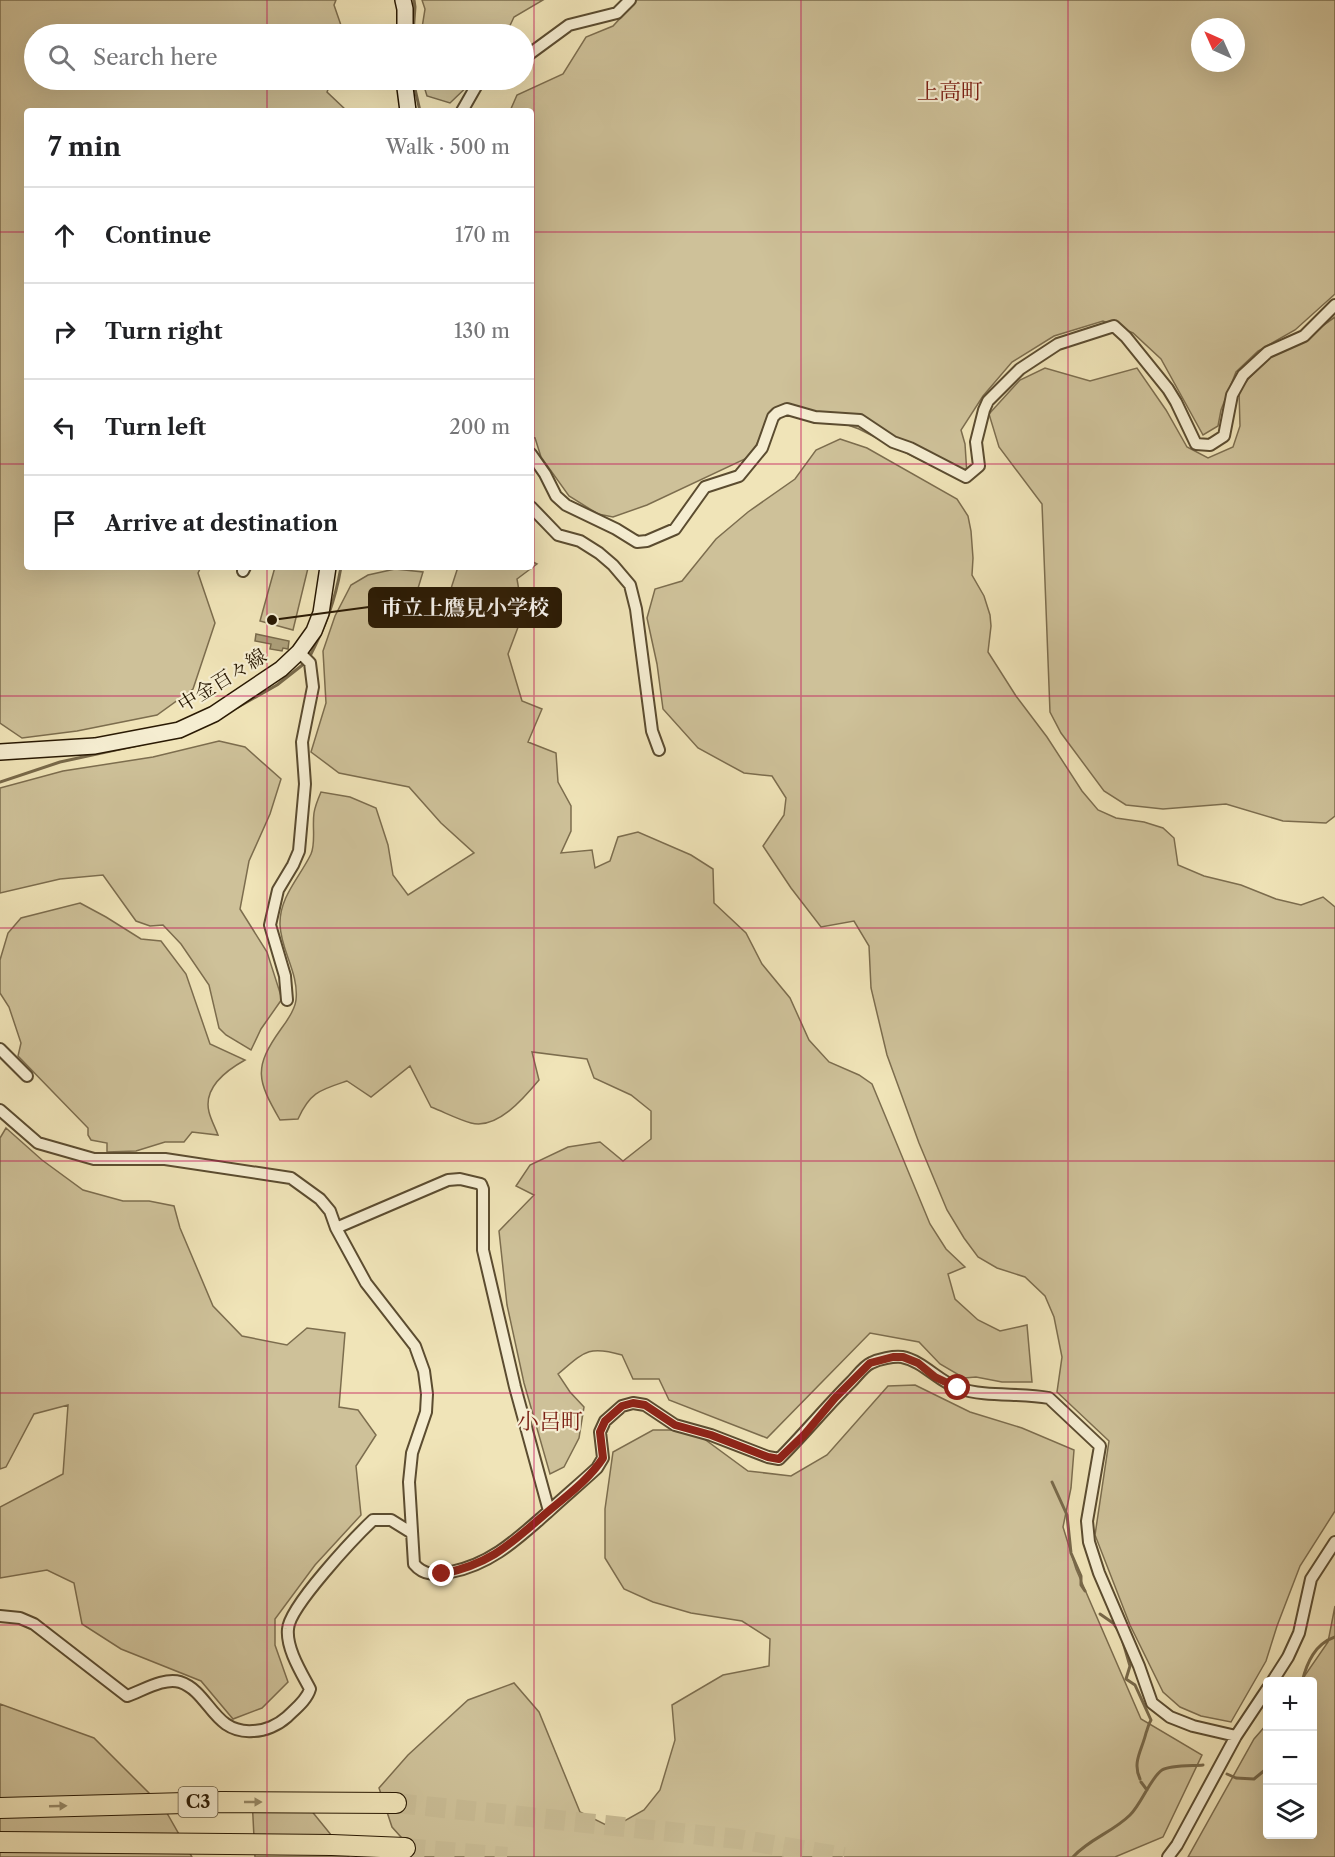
<!DOCTYPE html>
<html lang="en">
<head>
<meta charset="utf-8">
<style>
	:root { --surface:#fff; --page:#f2f2f2; --text:#202124; --muted:#757577; --line:#e0e0e0 }
	body { margin:0; font-family:"Libre Caslon Text","Noto Serif JP",serif; background:var(--page); color:var(--text) }
	.controls { position:absolute; right:18px; bottom:18px; display:grid; overflow:hidden; border-radius:6px; box-shadow:0 6px 24px #0002 }
	.controls button { width:54px; height:54px; display:grid; place-items:center; padding:0; border:0; border-bottom:2px solid var(--line); background:var(--surface); color:var(--text); font:30px sans-serif }
	.compass { position:absolute; left:1191px; top:18px; width:54px; height:54px; border-radius:50%; background:var(--surface); box-shadow:0 6px 24px #0002; rotate:315deg }
	.stop { position:absolute; width:18px; height:18px; margin:-14px; border:4px solid #8f2418; border-radius:50%; background:#fff }
	.stop.end { background:#8f2418; border-color:#fff; box-shadow:0 2px 6px #0008 }
	.list { margin:0; padding:0; list-style:none }
	h2 { display:flex; justify-content:space-between; align-items:center; height:78px; margin:0; padding:0 24px; font-size:26px }
	h2 small { font-size:20px; font-weight:400; color:var(--muted) }
	.list li { display:grid; grid-template-columns:39px 1fr auto; gap:18px; align-items:center; box-sizing:border-box; height:96px; padding:0 24px; border-top:2px solid var(--line) }
	.list b { display:block; font-size:22px; white-space:nowrap }
	.list em { font-size:20px; font-style:normal; color:var(--muted) }
	.icon { flex:none; width:33px; height:33px; fill:none; stroke:currentColor; stroke-width:2; stroke-linecap:round; stroke-linejoin:round }
	.map { position:relative; flex:none; width:1335px; height:1857px; overflow:hidden }
	.search { position:absolute; background:var(--surface); box-shadow:0 6px 24px #0002; left:24px; top:24px; width:510px; height:66px; display:flex; align-items:center; gap:15px; box-sizing:border-box; padding:0 21px; border-radius:33px; color:var(--muted); font-size:22px }
	.panel { position:absolute; background:var(--surface); box-shadow:0 6px 24px #0002; left:24px; top:108px; width:510px; height:462px; border-radius:6px }
	.map>svg:first-child { display:block }
	.green { fill:#cec199; stroke:#7c6d4e; stroke-width:1.5; fill-rule:evenodd }
	.water { fill:#ac9f7a; stroke:#78694a; stroke-width:1.5 }
	.lines { fill:none; stroke-linecap:round; stroke-linejoin:round }
	.stream { stroke:#78694a; stroke-width:3 }
	.motorway-tunnel { stroke:#c8bb94; stroke-width:20; stroke-dasharray:20 10; stroke-linecap:butt }
	.minor-casing { stroke:#5b4c30; stroke-width:14 }
	.secondary-casing { stroke:#291903; stroke-width:18 }
	.motorway-casing { stroke:#291903; stroke-width:22 }
	.minor { stroke:#f5edd1; stroke-width:10 }
	.secondary { stroke:#f5edd1; stroke-width:15 }
	.motorway { stroke:#f0e4b8; stroke-width:20 }
	.oneway { fill:#968967 }
	.route { stroke:#8f2418; stroke-width:8 }
	.grid { fill:none; stroke:#c2185b; stroke-width:1.5; stroke-opacity:0.55 }
	.labels { text-anchor:middle; dominant-baseline:central; stroke-width:4.5; stroke-linejoin:round; paint-order:stroke }
	.shield { fill:#f5edd1; stroke:#665941; stroke-width:1.5 }
	.shield-label { font-size:18px; font-weight:bold; fill:#291903 }
	.street-label { font-size:20px; fill:#291903; stroke:#f5edd1 }
	.quarter-label { font-size:22px; fill:#7a1f14; stroke:#f5edd1 }
	.leader { fill:none; stroke:#291903; stroke-width:2 }
	.callout-dot { fill:#291903; stroke:#f5edd1; stroke-width:2 }
	.callout { fill:#291903; stroke:#291903; stroke-width:2 }
	.callout-label { font-size:21px; text-anchor:middle; font-weight:bold; fill:#fff }
</style>
</head>
<body>
<div class="map">
<svg width="1335" height="1857" viewBox="0 0 1335 1857">
	<rect width="100%" height="100%" fill="#f0e4b8"/>
	<filter id="stains"><feTurbulence type="fractalNoise" baseFrequency=".00333" numOctaves="4"/><feColorMatrix values="0 0 0 0 .2 0 0 0 0 .09 0 0 0 0 .02 0 0 0 .5 -.17"/></filter>
	<radialGradient id="worn" r=".72"><stop offset=".6" stop-color="#630" stop-opacity="0"/><stop offset="1" stop-color="#630" stop-opacity=".3"/></radialGradient>
	<!-- green -->
	<path class="green" d="M0 0H336L334 5 344 34H34V80H332L327 92 347 111H27V567H201L198 573 215 623 193 689 157 715 77 731 22 738 0 723Z
		M422 0H543L514 17 506 34H421L425 9Z
		M637 0H1335V294L1295 330 1258 351 1236 372 1221 410 1218 426 1203 435 1161 359 1133 333 1103 321 1054 336 1012 362 983 396 961 430 965 444 967 475 958 479 859 429 834 420 782 409 765 429 754 449 745 459 647 505 613 517 598 514 569 496 541 457 535 438 531 437V111H510L517 95 563 74 586 37 613 26ZM1200 27H1236V63H1200Z
		M422 80H474L450 103 427 96Z
		M1335 317V816L1326 823 1283 821 1226 804 1163 809 1126 805 1104 791 1061 733 1050 712 1042 504 999 447 989 414 1020 380 1045 368 1090 381 1137 368 1166 410 1187 447 1208 458 1233 447 1240 426 1239 391 1249 378 1271 357 1293 347Z
		M840 439 867 448 957 499 968 516 971 531 973 558 972 575 984 596 990 615 991 626 988 652 1016 696 1047 737 1082 791 1098 810 1116 818 1144 822 1163 828 1174 838 1178 865 1204 876 1241 885 1276 899 1301 905 1323 897 1335 907V1511L1300 1566 1277 1626 1266 1661 1231 1722 1201 1716 1180 1707 1163 1692 1130 1625 1095 1535 1109 1441 1057 1392 1062 1357 1054 1317 1045 1296 1025 1277 997 1268 978 1257 964 1238 947 1210 919 1143 887 1055 871 988 869 946 854 921 821 927 791 888 763 846 784 815 786 798 772 776 744 773 698 748 663 709 657 664 647 618 655 589 682 581 716 539 748 512 795 479 816 450Z
		M531 561 537 564 517 579 523 614 508 654 522 701 542 709 528 742 556 753 558 782 571 806V831L561 853 592 850 595 868 610 861 618 837 638 832 691 855 713 869 714 903 746 933 762 964 790 998 809 1040 829 1062 859 1075 872 1084 930 1224 946 1249 965 1267 948 1274 955 1299 978 1320 1000 1331 1027 1325 1032 1382H1002L976 1377 964 1378 940 1364 919 1342 870 1333 767 1438 669 1400 659 1379H633L622 1355C588 1345 584 1352 558 1374L570 1392 584 1407 579 1438 564 1467 550 1474 524 1383 507 1305 499 1231 534 1195 516 1186 530 1165 568 1147 600 1142 623 1161 651 1139V1111L631 1095 594 1078 587 1059 532 1052 539 1080C524 1098 497 1130 471 1123 457 1119 444 1112 431 1107L410 1066 371 1097 347 1081C320 1090 310 1092 298 1119L280 1120C257 1080 253 1068 281 1029 287 1021 295 1009 296 1000 299 973 281 951 280 925 279 897 300 877 311 854 316 843 312 826 314 813 315 806 318 799 321 792L350 797 376 808 388 845 393 875 408 895 474 853 441 823 409 787 339 773 311 752 326 703 323 651 335 616 351 585 368 575 395 569 423 572 415 598 444 610 458 567H531Z
		M275 567 308 568 293 630 260 621Z
		M219 741 245 747 281 779 270 814 249 861 240 909 267 952 282 999 261 1029 251 1050 226 1035 219 1028 209 985 181 944 163 925 150 926 136 921 103 875 60 879 0 893V788L63 771 153 757Z
		M80 903 106 917 141 939 161 941 186 974 210 1044 245 1060C227 1070 203 1088 209 1112 211 1120 215 1127 218 1135L192 1132 184 1142H165L136 1151 107 1152V1143L91 1140 88 1135V1128L18 1056 21 1043 9 1007 0 993V960L8 933 21 918Z
		M6 1128 42 1160 83 1190 123 1201H149L174 1206 180 1228 213 1306 242 1336 287 1345 307 1328 345 1333 339 1407 358 1410 376 1435 356 1466 361 1515 315 1565 275 1619V1645L288 1682 262 1708 233 1719 201 1681 121 1649 82 1624 74 1583 47 1570 0 1578V1507L63 1474 68 1405 34 1414 6 1467 0 1469V1138Z
		M915 1385 970 1412 1022 1428 1074 1450 1071 1488 1063 1527 1076 1569 1141 1719 1202 1755 1163 1837 1115 1857H419L392 1827 379 1788 408 1755 468 1700 514 1683 539 1712 580 1812 612 1828 644 1810 660 1790 675 1740 672 1705 723 1675 769 1666 770 1639 742 1621 691 1613 653 1602 624 1589 605 1558V1509L613 1452 653 1430H692L748 1471 791 1476 827 1455 888 1386Z
		M1335 1606V1857H1188L1254 1739 1267 1724 1268 1834H1312V1682L1301 1681 1328 1642Z
		M0 1704 94 1738 164 1808 192 1857H0Z
		M297 1793 349 1857H255L252 1798Z"/>
	<!-- water -->
	<path class="water" d="M256 634 289 641 288 649 283 648 282 651 270 649 271 644 255 641Z"/>
	<g class="lines">
		<!-- stream -->
		<path class="stream" d="M413 34 415 7 414 0
			M413 80 420 111
			M309 658C325 627 335 602 341 567
			M238 707 277 685 305 663
			M0 782 60 762 143 744
			M1052 1482 1067 1515 1071 1553 1081 1576V1585L1085 1591
			M1100 1614 1113 1623 1118 1630
			M1123 1642 1130 1666 1126 1679 1135 1685 1151 1720C1148 1725 1148 1728 1146 1733 1142 1750 1132 1762 1140 1779
			M1302 1682C1307 1662 1315 1644 1335 1637
			M1227 1774 1236 1778 1254 1779 1265 1770 1268 1760
			M1141 1782 1147 1790
			M1073 1857C1089 1839 1113 1832 1130 1815 1142 1803 1151 1777 1162 1770 1170 1765 1193 1766 1203 1765"/>
		<!-- motorway-tunnel -->
		<path class="motorway-tunnel" d="M396 1803 738 1839 844 1857
			M405 1848 507 1857"/>
		<defs>
			<path id="minor" d="M524 58 569 25 617 13 630 0
				M462 111 478 83 484 80
				M531 454 545 474 556 496 566 505 616 529 637 542 647 541 675 529 705 487 739 476 762 448 773 417 777 413 787 409 815 417 860 420 893 442 910 448 966 477 979 466 976 442 984 410 988 401 1020 369 1058 344 1114 326 1126 337 1168 389 1176 402 1196 444 1210 445 1224 436 1232 395 1243 375 1268 352 1304 336 1335 305
				M531 507 558 535 580 541 599 553 613 565 630 585 636 609 652 731 659 750
				M243 571 245 567
				M287 1000 285 976 270 925 278 890 293 865 299 851 305 784 302 742 313 687 310 663 299 652
				M0 1049 27 1076
				M0 1110 38 1143 94 1159H165L291 1178 320 1199 330 1211 336 1228 366 1283 415 1346 424 1371 427 1394 426 1412 412 1453 409 1482 414 1564C424 1576 436 1575 451 1572 492 1564 518 1538 548 1512 564 1497 581 1483 597 1468L603 1458 600 1432 605 1421 622 1406 633 1403 645 1405 675 1425 711 1435 768 1457 779 1459C804 1434 826 1407 851 1382 857 1376 864 1366 871 1363 879 1359 893 1356 902 1357 923 1361 938 1381 958 1388 988 1398 1019 1392 1049 1398L1100 1446 1087 1521 1089 1542 1099 1573 1139 1666 1152 1703 1170 1717 1193 1726 1236 1736
				M336 1228 448 1180 460 1179 481 1184 483 1189V1250L515 1387 549 1511
				M0 1616 20 1618 34 1624 127 1696C142 1691 164 1677 180 1682 210 1692 213 1734 253 1731 265 1731 278 1725 287 1717 295 1709 307 1700 310 1689 301 1672 286 1648 288 1629 289 1607 355 1537 373 1520H391L412 1533
				M1272 1682 1288 1657 1299 1633 1311 1579 1335 1542
				M1168 1857 1177 1845 1236 1736 1268 1688"/>
			<path id="secondary" d="M403 0 405 9V34
				M404 80 408 111
				M0 752 95 746 179 730 214 714 281 669 299 652 314 631 321 613 328 567"/>
			<path id="motorway" d="M0 1808 222 1802 396 1803
				M0 1842 332 1845 405 1848"/>
		</defs>
		<!-- minor casing -->
		<use href="#minor" class="minor-casing"/>
		<!-- secondary casing -->
		<use href="#secondary" class="secondary-casing"/>
		<!-- motorway casing -->
		<use href="#motorway" class="motorway-casing"/>
		<!-- minor -->
		<use href="#minor" class="minor"/>
		<!-- secondary -->
		<use href="#secondary" class="secondary"/>
		<!-- motorway -->
		<use href="#motorway" class="motorway"/>
	</g>
	<!-- one-way arrows -->
	<defs><path id="oneway-solid" d="M-6-.8H1V-3.2L6.5 0L1 3.2V.8H-6Z" transform="scale(1.5)"/></defs>
	<g class="oneway">
		<use href="#oneway-solid" transform="translate(253 1802)"/>
		<use href="#oneway-solid" transform="translate(58 1806) rotate(-2)"/>
	</g>
	<g class="lines">
		<!-- route -->
		<path class="route" d="M442 1574C494 1563 512 1542 551 1509 569 1494 590 1478 603 1458L600 1432 605 1421 622 1406 633 1403 645 1405 675 1425 711 1435 768 1457 779 1459 804 1435 835 1398 870 1363 893 1357H903L918 1363 935 1377 958 1388"/>
	</g>
	<!-- grid -->
	<path class="grid" d="M267 0V34M534 0V1857M801 0V1857M1068 0V1857M267 80V111M0 232H27M531 232H1335M0 464H27M531 464H1335M267 567V1857M0 696H1335M0 928H1335M0 1161H1335M0 1393H1335M0 1625H1335"/>
	<g class="labels">
		<!-- shield labels -->
		<rect class="shield" x="178.5" y="1787" width="39" height="30" rx="4.5"/>
		<g class="shield-label">
			<text x="198" y="1802">C3</text>
		</g>
		<!-- street labels -->
		<g class="street-label">
			<text transform="translate(222 680) rotate(-32)">中金百々線</text>
		</g>
		<!-- quarter labels -->
		<g class="quarter-label">
			<text x="950" y="91">上高町</text>
			<text x="550" y="1421">小呂町</text>
		</g>
	</g>
	<!-- callouts -->
	<path class="leader" d="M272 620L369 607"/>
	<circle class="callout-dot" cx="272" cy="620" r="6"/>
	<rect class="callout" x="369" y="588" width="192" height="39" rx="6"/>
	<g class="callout-label">
		<text x="465" y="615">市立上鷹見小学校</text>
	</g>
	<rect width="100%" height="100%" filter="url(#stains)"/>
	<rect width="100%" height="100%" fill="url(#worn)"/>
</svg>
<div class="controls">
<button>+</button>
<button>−</button>
<button><svg class="icon" aria-label="layers" viewBox="0 0 24 24"><path d="M12 4l9 5-9 5-9-5zM3 14l9 5 9-5"/></svg></button>
</div>
<svg class="compass" viewBox="-18 -18 36 36"><path d="M0-13l5 13h-10z" fill="#e53935"/><path d="M0 13l5-13h-10z" fill="#757577"/></svg>
<div class="stop" style="left:958px;top:1388px"></div>
<div class="stop end" style="left:442px;top:1574px"></div>
<div class="search"><svg class="icon" aria-label="search" viewBox="0 0 24 24"><circle cx="10" cy="10" r="6"/><path d="M15 15l6 6"/></svg>Search here</div>
<section class="panel">
<h2>7 min<small>Walk · 500 m</small></h2>
<ul class="list">
<li><svg class="icon" aria-label="ahead" viewBox="0 0 24 24"><path d="M12 20V5M6 11l6-6 6 6"/></svg><div><b>Continue</b></div><em>170 m</em></li>
<li><svg class="icon" aria-label="right" viewBox="0 0 24 24"><path d="M7 20v-9h11M14 6l5 5-5 5"/></svg><div><b>Turn right</b></div><em>130 m</em></li>
<li><svg class="icon" aria-label="left" viewBox="0 0 24 24"><path d="M17 20v-9H6M10 6l-5 5 5 5"/></svg><div><b>Turn left</b></div><em>200 m</em></li>
<li><svg class="icon" aria-label="arrive" viewBox="0 0 24 24"><path d="M6 21V4h12l-3 4 3 4H6"/></svg><div><b>Arrive at destination</b></div></li>
</ul>
</section>
</div>
</body>
</html>
